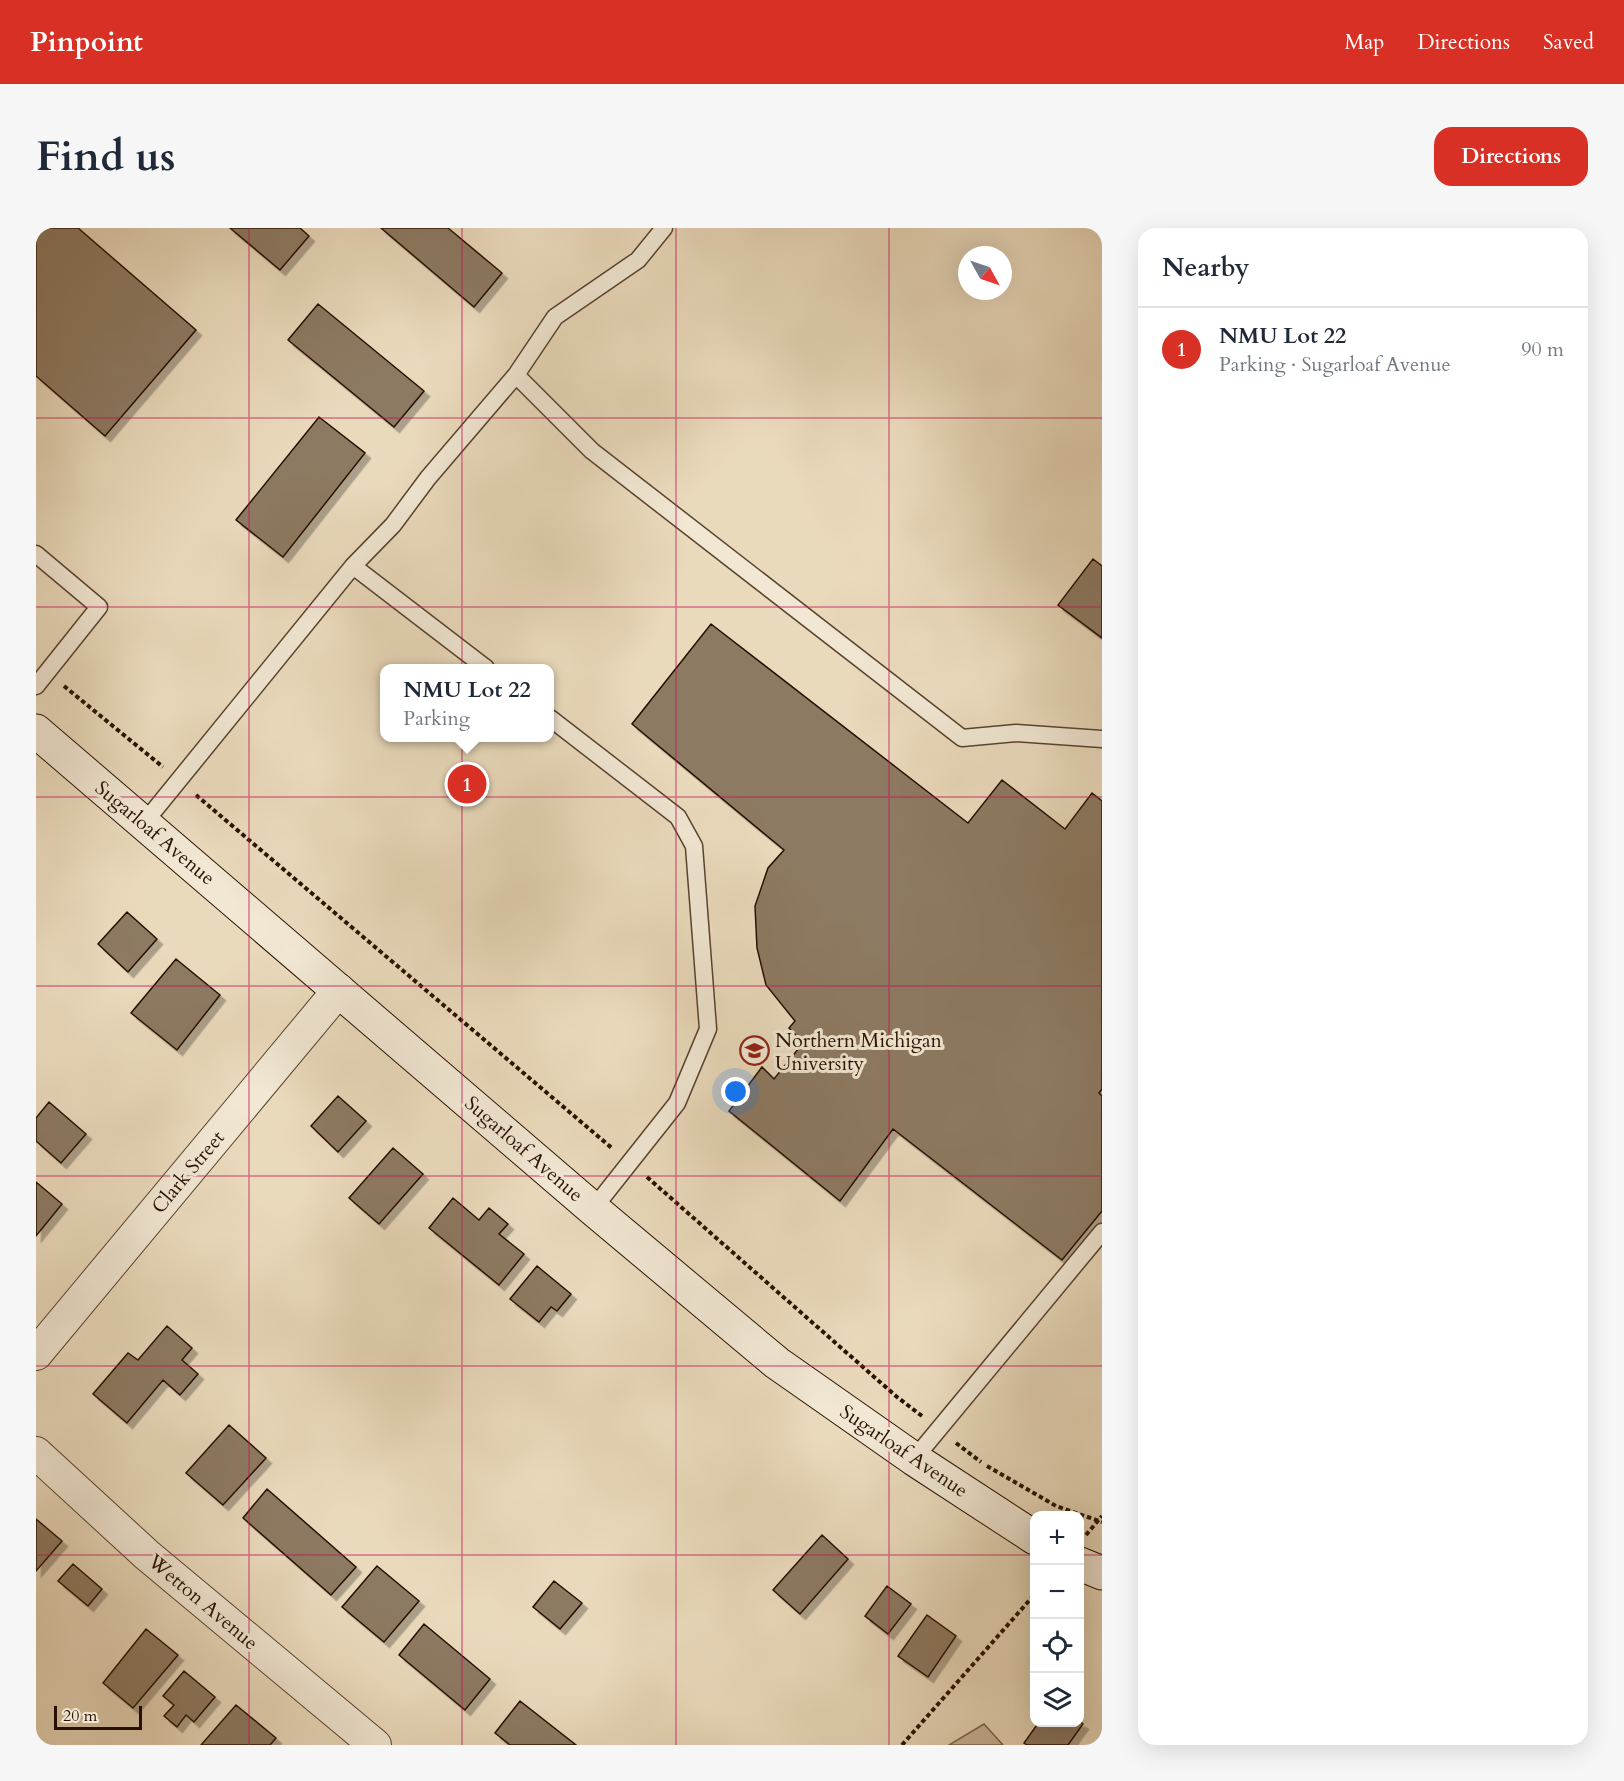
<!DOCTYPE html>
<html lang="en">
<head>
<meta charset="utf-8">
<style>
	:root { --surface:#fff; --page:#f6f6f7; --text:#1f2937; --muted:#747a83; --line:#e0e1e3; --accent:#d93025 }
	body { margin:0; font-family:Cardo,serif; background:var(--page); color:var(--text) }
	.controls { position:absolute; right:18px; bottom:18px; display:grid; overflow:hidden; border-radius:12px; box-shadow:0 6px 24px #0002 }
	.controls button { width:54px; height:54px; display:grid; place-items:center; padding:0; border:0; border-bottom:2px solid var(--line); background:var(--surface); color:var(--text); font:30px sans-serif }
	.compass { position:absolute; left:922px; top:18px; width:54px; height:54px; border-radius:50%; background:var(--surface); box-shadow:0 6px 24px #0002; rotate:130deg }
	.scale { position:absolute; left:18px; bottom:15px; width:88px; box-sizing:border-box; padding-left:6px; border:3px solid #281100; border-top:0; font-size:16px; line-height:21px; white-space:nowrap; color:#281100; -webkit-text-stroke:4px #f1e7d3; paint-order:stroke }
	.you { position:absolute; left:700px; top:864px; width:21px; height:21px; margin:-15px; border:4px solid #fff; border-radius:50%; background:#1a73e8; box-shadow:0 0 0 9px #1a73e833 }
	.badge { display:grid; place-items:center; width:39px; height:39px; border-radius:50%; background:var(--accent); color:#fff; font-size:20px; font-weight:700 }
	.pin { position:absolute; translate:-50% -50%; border:3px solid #fff; box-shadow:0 2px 6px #0006 }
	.popup { position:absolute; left:344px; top:436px; width:174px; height:78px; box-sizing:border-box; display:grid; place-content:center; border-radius:12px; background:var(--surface); filter:drop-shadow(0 2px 4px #0005); font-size:20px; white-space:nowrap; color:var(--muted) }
	.popup b { font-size:22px; color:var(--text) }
	.popup::after { content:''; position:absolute; left:50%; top:100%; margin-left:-12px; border:12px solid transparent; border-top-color:var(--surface) }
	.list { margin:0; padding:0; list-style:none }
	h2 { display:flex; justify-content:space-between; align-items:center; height:78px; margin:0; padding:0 24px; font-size:26px }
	h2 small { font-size:20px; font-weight:400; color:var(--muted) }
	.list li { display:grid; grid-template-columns:39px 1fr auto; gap:18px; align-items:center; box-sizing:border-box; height:84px; padding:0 24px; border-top:2px solid var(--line) }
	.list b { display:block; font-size:22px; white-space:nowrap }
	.list p { margin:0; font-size:20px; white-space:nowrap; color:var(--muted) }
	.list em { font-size:20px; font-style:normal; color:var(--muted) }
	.icon { flex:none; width:33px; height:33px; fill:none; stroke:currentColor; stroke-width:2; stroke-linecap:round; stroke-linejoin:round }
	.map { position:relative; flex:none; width:1066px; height:1517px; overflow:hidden; border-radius:18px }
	header { display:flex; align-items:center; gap:36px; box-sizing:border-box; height:84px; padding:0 30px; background:var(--accent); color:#fff }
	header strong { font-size:28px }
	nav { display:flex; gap:33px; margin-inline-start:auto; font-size:21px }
	.intro { display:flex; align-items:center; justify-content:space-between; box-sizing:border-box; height:144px; padding:0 36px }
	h1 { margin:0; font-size:42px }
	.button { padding:15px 27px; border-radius:18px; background:var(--accent); color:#fff; font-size:21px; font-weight:700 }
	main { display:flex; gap:36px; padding:0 36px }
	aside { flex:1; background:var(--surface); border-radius:18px; box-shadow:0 6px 24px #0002 }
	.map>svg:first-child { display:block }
	.green { fill:#c9b89c; stroke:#78644e; stroke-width:1.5 }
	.building { fill:#8d7a62; stroke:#281100; stroke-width:1.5; filter:url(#shadow) }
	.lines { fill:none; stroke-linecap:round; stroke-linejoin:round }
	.service-casing { stroke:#58432f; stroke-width:19 }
	.minor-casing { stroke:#58432f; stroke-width:34 }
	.secondary-casing { stroke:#281100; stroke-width:35 }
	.path { stroke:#281100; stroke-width:4; stroke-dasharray:4.5 3; stroke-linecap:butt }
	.service { stroke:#f1e7d3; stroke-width:16 }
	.minor { stroke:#f1e7d3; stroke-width:32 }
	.secondary { stroke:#f1e7d3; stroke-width:33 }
	.grid { fill:none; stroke:#c2185b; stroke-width:1.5; stroke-opacity:0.55 }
	.labels { text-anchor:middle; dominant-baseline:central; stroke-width:6; stroke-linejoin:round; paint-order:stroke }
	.street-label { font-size:20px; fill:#281100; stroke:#f1e7d3 }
	.poi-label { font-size:20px; fill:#281100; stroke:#f1e7d3; text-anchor:start }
</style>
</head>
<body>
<header>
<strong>Pinpoint</strong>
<nav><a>Map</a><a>Directions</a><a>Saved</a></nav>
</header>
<div class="intro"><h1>Find us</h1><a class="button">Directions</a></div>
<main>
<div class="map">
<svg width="1066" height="1517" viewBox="0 0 1066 1517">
	<defs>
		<filter id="shadow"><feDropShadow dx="5.5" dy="5.5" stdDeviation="0" flood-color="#0004"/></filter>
	</defs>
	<rect width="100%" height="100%" fill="#eadabc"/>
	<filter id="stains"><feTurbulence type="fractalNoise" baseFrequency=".00333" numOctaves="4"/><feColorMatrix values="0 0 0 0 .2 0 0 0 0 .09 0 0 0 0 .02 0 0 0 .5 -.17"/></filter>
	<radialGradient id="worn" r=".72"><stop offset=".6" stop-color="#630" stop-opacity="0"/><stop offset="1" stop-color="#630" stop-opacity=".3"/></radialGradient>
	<!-- green -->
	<path class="green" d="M948 1496 967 1517H913Z"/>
	<!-- building -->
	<path class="building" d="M0 0H42L160 102 69 208 0 148Z
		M194 0H264L273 8 244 42Z
		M345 0H412L466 45 438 79Z
		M282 76 388 163 358 199 252 112Z
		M283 189 329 225 247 329 200 292Z
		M1057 331 1066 338V410L1022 377Z
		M675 396 932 595 966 552 1029 601 1056 565 1066 573V861L1063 865 1066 868V983L1026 1032 857 901 804 973 693 883 726 839 738 851 767 815 753 800 759 793 730 757 721 720 719 678 732 640 748 622 596 496Z
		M91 684 121 711 92 744 62 716Z
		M140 731 184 767 141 822 95 785Z
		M302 868 330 893 302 924 275 898Z
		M13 874 50 906 25 935 0 913V890Z
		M357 920 387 946 343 996 313 970Z
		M0 954 26 976 0 1008Z
		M417 970 443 992 453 980 472 996 463 1006 488 1026 463 1057 393 1000Z
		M501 1038 535 1066 521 1083 515 1079 503 1094 474 1071Z
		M131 1098 156 1120 146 1132 162 1146 144 1167 127 1152 91 1195 57 1166 92 1125 102 1132Z
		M193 1197 230 1230 187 1277 150 1245Z
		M231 1261 320 1339 295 1367 207 1290Z
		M0 1291 26 1313 0 1343Z
		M786 1307 812 1331 764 1386 737 1362Z
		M37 1336 66 1361 52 1378 22 1353Z
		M341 1338 383 1373 348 1414 306 1379Z
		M518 1353 546 1375 524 1401 497 1379Z
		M851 1358 875 1376 852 1406 829 1388Z
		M891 1387 920 1408 892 1449 862 1428Z
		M388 1396 454 1451 429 1482 363 1427Z
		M110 1401 142 1427 97 1480 67 1455Z
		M148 1443 179 1469 158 1494 150 1487 141 1499 128 1488 138 1477 127 1468Z
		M484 1473 540 1517H474L459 1505Z
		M200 1477 240 1510 234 1517H165Z
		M1003 1494H1044L1047 1496 1032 1517H991L988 1515Z"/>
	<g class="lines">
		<defs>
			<path id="service" d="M480 147 519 89 602 32 628 0
				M0 326 63 379 0 458
				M317 338 357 297 392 250 480 147 556 223 926 510 980 505 1066 511
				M514 490 642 589 658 618 672 801 641 875 557 981
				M108 595 317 338 450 440
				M878 1231 1066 1004"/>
			<path id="minor" d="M0 1126 303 762
				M0 1225 111 1327 339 1517"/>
			<path id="secondary" d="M0 503 557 981 741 1135 878 1231 999 1310
				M1044 1336 1066 1345"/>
		</defs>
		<!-- service casing -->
		<use href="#service" class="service-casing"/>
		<!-- minor casing -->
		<use href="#minor" class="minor-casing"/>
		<!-- secondary casing -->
		<use href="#secondary" class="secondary-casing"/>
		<!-- path -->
		<path class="path" d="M28 458 127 539
			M160 567 577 921
			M611 949 861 1169 886 1188
			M920 1215 945 1234
			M951 1238 1020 1278 1066 1294
			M1050 1307 1066 1288
			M866 1517 999 1366"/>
		<!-- service -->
		<use href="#service" class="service"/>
		<!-- minor -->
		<use href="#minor" class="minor"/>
		<!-- secondary -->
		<use href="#secondary" class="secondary"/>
	</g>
	<!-- grid -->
	<path class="grid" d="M213 0V1517M426 0V1517M640 0V1517M853 0V1517M0 190H1066M0 379H1066M0 569H1066M0 758H1066M0 948H1066M0 1138H1066M0 1327H999M1044 1327H1066"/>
	<!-- icons -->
	<defs>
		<symbol id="university-ring" viewBox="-11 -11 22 22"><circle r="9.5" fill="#f1e7d3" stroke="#8f2418" stroke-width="1.5"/><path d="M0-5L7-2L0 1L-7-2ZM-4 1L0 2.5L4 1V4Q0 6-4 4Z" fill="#8f2418"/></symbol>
	</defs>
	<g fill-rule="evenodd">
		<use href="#university-ring" x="702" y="806" width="33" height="33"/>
	</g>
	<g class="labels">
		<!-- street labels -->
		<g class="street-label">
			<text transform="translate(119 605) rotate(40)">Sugarloaf Avenue</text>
			<text transform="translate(488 921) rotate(41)">Sugarloaf Avenue</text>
			<text transform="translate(152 944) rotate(-50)">Clark Street</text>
			<text transform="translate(868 1223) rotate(34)">Sugarloaf Avenue</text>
			<text transform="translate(167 1374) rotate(40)">Wetton Avenue</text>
		</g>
		<!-- poi labels -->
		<g class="poi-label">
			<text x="739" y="812">Northern Michigan<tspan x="739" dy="23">University</tspan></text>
		</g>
	</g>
	<rect width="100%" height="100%" filter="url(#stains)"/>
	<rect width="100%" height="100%" fill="url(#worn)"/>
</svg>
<div class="controls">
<button>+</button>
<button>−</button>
<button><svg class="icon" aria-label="locate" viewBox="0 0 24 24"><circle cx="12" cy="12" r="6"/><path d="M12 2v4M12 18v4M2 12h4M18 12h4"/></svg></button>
<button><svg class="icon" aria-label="layers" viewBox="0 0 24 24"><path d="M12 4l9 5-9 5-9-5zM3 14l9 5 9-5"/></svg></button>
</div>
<svg class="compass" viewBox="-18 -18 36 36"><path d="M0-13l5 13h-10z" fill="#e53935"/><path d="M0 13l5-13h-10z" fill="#747a83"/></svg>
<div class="scale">20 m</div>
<div class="you"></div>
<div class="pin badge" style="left:431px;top:556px">1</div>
<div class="popup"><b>NMU Lot 22</b>Parking</div>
</div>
<aside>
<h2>Nearby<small></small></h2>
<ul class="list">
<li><span class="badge">1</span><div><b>NMU Lot 22</b><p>Parking · Sugarloaf Avenue</p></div><em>90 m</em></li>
</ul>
</aside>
</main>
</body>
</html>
